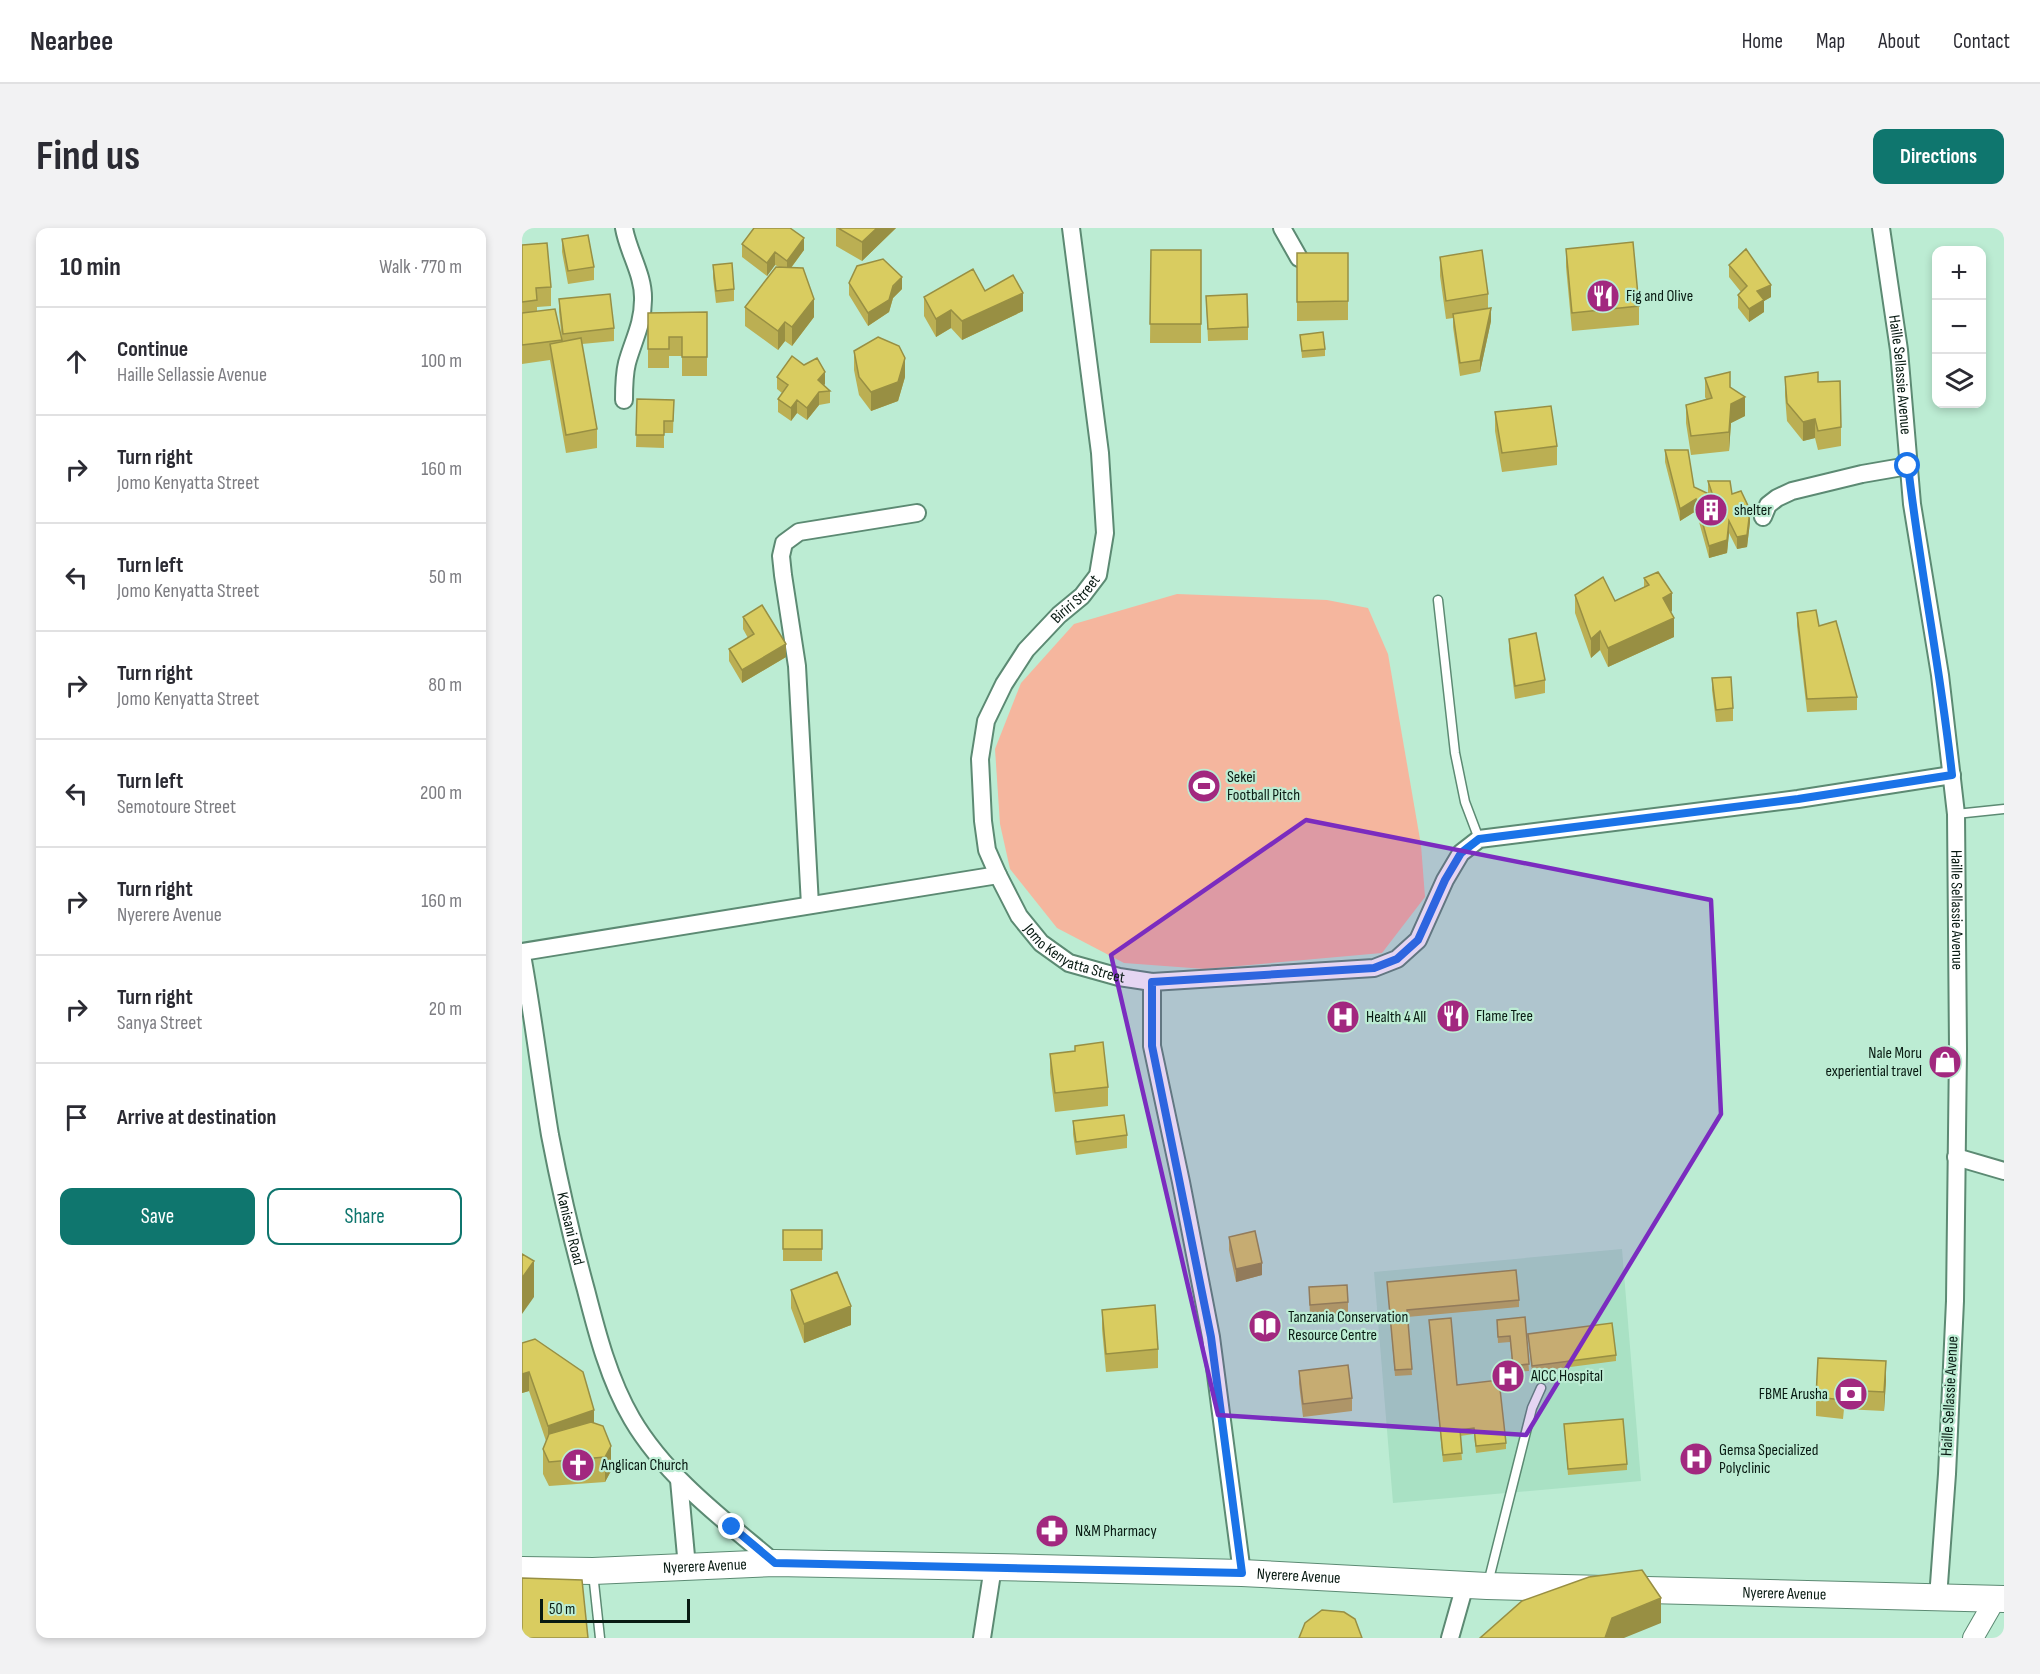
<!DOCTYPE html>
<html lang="en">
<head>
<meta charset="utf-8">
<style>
	:root { --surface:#fff; --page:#f2f2f3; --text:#2b2b33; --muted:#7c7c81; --line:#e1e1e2; --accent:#0f766e }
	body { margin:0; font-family:"Sofia Sans Condensed",sans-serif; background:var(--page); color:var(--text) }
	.controls { position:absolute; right:18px; top:18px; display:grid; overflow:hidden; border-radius:12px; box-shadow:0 3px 9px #0003 }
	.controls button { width:54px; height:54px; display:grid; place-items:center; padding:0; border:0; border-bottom:2px solid var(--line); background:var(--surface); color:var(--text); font:30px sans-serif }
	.scale { position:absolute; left:18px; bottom:15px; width:150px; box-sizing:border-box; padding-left:6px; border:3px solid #081a12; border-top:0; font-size:16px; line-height:21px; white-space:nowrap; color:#081a12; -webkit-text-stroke:4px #bcecd3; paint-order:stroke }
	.stop { position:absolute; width:18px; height:18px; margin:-14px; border:4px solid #1a73e8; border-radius:50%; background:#fff }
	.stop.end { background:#1a73e8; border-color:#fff; box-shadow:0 2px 6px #0008 }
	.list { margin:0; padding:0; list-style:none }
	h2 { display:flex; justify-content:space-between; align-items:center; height:78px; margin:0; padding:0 24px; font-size:26px }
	h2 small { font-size:20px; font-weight:400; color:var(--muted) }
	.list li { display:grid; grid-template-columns:39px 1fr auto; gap:18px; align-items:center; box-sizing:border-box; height:108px; padding:0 24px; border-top:2px solid var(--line) }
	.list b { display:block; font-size:22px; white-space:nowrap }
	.list p { margin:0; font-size:20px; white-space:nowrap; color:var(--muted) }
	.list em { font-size:20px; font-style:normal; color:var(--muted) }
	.actions { display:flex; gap:12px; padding:18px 24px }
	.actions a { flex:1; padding:14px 0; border:2px solid var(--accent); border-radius:12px; text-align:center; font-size:21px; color:var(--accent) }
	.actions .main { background:var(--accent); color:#fff }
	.icon { flex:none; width:33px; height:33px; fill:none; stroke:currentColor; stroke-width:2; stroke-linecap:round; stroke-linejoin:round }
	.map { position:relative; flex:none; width:1482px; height:1410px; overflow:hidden; border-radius:12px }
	header { display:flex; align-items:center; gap:36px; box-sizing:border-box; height:84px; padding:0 30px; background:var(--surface); border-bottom:2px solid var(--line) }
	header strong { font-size:28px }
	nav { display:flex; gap:33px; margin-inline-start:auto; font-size:21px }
	.intro { display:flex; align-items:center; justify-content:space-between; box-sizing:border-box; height:144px; padding:0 36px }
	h1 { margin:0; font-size:42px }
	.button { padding:15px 27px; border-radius:12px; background:var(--accent); color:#fff; font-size:21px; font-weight:700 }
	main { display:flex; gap:36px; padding:0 36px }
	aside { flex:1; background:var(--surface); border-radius:12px; box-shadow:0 3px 9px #0003 }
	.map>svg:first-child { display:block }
	.built { fill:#a9e1c4 }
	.green { fill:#f5b69e }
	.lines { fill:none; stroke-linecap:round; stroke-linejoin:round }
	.service-casing { stroke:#5c8a73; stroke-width:11 }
	.minor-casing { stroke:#5c8a73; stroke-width:20 }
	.tertiary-casing { stroke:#5c8a73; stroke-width:22 }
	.primary-casing { stroke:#5c8a73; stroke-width:28 }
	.service { stroke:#fff; stroke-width:8 }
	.minor { stroke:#fff; stroke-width:16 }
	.tertiary { stroke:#fff; stroke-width:20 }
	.primary { stroke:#fff; stroke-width:26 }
	.wall { fill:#bbaf53 }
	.shaded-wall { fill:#988f43 }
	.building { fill:#d9cc60; stroke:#988f43; stroke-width:1.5 }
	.route { stroke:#1a73e8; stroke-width:8 }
	.marked { fill:#7b2cbf; fill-opacity:0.2; stroke:#7b2cbf; stroke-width:4.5; stroke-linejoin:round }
	.labels { text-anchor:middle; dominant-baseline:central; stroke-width:4.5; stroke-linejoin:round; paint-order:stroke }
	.poi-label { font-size:16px; fill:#081a12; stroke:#bcecd3; text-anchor:start }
	.street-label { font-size:16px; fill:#081a12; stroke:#bcecd3 }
</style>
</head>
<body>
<header>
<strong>Nearbee</strong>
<nav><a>Home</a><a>Map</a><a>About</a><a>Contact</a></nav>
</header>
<div class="intro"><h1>Find us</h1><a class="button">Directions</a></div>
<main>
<aside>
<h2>10 min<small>Walk · 770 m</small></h2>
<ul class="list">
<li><svg class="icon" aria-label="ahead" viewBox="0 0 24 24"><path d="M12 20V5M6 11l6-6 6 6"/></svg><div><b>Continue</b><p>Haille Sellassie Avenue</p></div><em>100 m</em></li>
<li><svg class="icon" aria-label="right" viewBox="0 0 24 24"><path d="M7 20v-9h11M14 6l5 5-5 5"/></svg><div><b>Turn right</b><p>Jomo Kenyatta Street</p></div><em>160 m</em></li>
<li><svg class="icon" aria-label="left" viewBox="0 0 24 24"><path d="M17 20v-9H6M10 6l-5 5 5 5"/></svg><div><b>Turn left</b><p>Jomo Kenyatta Street</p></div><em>50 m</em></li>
<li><svg class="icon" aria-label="right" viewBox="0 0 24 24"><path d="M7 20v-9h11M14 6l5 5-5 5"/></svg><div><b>Turn right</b><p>Jomo Kenyatta Street</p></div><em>80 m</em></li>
<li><svg class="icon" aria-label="left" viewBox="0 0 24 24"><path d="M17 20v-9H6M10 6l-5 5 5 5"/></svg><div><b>Turn left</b><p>Semotoure Street</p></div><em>200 m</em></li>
<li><svg class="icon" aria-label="right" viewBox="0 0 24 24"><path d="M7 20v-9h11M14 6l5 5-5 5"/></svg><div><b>Turn right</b><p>Nyerere Avenue</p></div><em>160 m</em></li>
<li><svg class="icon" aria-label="right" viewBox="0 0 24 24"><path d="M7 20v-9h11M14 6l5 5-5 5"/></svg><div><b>Turn right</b><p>Sanya Street</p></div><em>20 m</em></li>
<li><svg class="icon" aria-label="arrive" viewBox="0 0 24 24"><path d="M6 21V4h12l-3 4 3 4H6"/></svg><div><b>Arrive at destination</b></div></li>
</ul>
<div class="actions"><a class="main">Save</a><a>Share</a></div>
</aside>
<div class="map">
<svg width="1482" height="1410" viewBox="0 0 1482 1410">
	<rect width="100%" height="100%" fill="#bcecd3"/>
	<!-- built -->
	<path class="built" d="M1100 1021 1119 1253 871 1275 852 1044Z"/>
	<!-- green -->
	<path class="green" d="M655 366 805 372 846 380 866 426 899 617 903 669 860 725 683 741 602 735 535 700 488 641 478 596 473 521 499 455 552 396Z"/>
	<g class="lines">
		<defs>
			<path id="service" d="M916 372 933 525 943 574 957 611
				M1434 586 1482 581
				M71 1345 78 1410
				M966 1355 1010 1180 1019 1160"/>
			<g id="minor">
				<path d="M760 0 777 30"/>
				<path id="s1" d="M1359 0 1377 122 1390 276 1418 447 1434 586 1436 821 1433 1073 1425 1246 1416 1370"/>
				<path d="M102 172C102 160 102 147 105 135 111 113 121 96 121 72 122 47 106 24 102 0"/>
				<path d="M1241 289 1246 277 1255 270 1270 263 1340 246 1386 238"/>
				<path id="s2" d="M476 647 465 622 461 593 458 531 464 493 482 456 504 422 537 387 560 368 576 347 583 305 578 225 549 0"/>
				<path d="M288 677 275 438 261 347 259 328 262 315 277 304 395 285"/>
				<path id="s3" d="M0 724 476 647 497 688 519 715 547 735 597 749 630 754 852 740 875 731 896 712 923 652 939 625 957 611 1276 571 1430 547"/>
				<path id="s4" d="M0 727C11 787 18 847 28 907 38 959 50 1011 64 1062 75 1105 87 1152 110 1191 144 1249 202 1292 253 1335"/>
				<path d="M630 754V818L659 954 689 1109 720 1345"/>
				<path d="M1434 929 1482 943"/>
				<path d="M157 1252 165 1339"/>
				<path d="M460 1410 471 1339"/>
				<path d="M928 1410 943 1357"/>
			</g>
			<path id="tertiary" d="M1451 1410 1474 1370"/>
			<g id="primary">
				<path id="s5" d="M0 1342 71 1343 253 1335 471 1339 720 1345 965 1358 1482 1371"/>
			</g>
		</defs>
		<!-- service casing -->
		<use href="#service" class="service-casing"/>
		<!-- minor casing -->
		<use href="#minor" class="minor-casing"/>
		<!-- tertiary casing -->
		<use href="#tertiary" class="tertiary-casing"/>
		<!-- primary casing -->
		<use href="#primary" class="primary-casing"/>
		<!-- service -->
		<use href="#service" class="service"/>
		<!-- minor -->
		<use href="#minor" class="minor"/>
		<!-- tertiary -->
		<use href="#tertiary" class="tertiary"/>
		<!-- primary -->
		<use href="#primary" class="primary"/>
	</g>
	<!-- wall -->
	<path class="wall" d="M314 0H374L340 33 314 18Z
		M40 11 72 39V52L46 56 40 24Z
		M220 16 282 22 269 40 292 89 270 118 263 113 256 122 223 98V79L257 39 253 37 245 48 220 29Z
		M0 17 29 59V78L15 79V83L40 112V114V113L37 84V71L92 100V113L60 116 75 201V220L44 225 28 132 0 136Z
		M1044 21 1117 78V97L1050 103 1044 39Z
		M629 22H679V115H628Z
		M775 25H826V92L775 93Z
		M918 29 966 66V81L969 93 958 144 938 148 931 99V90L924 91 918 48Z
		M191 37 212 61V73L194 75 191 50Z
		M1207 37 1249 69 1242 73V84L1227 94 1216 80V67L1219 64 1207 49Z
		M327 55 380 61 371 70 367 84 346 98 327 67Z
		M463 63 501 83 440 112 429 100 414 109 402 88V69Z
		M684 68 726 99V112L686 113Z
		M185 84V148H160V128H147V140H126V85Z
		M778 107 803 121V128L780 130Z
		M332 123 383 149 376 173 349 183 337 167 332 142Z
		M255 149 303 156 302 157 308 163V175L297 177 285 192 275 185 269 193 256 184V171L260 165 255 161Z
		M1263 149 1296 154 1319 199V218L1296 222 1293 210 1281 213 1265 193 1263 168Z
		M1183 150 1208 159 1223 188 1209 195 1207 223 1169 227 1164 195V177L1184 171 1183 169Z
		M115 171 152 172 151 205H142V220L114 219Z
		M973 184 1035 218V237L980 244 973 203Z
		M1143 222 1172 259 1186 266V253L1210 266 1228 294 1225 319 1215 321 1207 305 1205 325 1187 330 1174 283 1158 293 1143 234Z
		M1122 350 1150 383 1149 384 1152 409 1086 439 1078 422 1069 430 1053 385V367L1093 373 1122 359Z
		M1275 385 1297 398 1335 469V482L1285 484 1275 398Z
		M221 389 264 429 220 455 207 433V421L226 410 221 401Z
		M987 411 1023 452V465L993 471 987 423Z
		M1190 450 1211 480V493L1194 494 1190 462Z
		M553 818 586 859V878L533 884 528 845V826L553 823Z
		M551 893 605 907V920L554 927 551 906Z
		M261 1002H300V1033H261Z
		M707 1009 740 1047 714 1054 707 1022Z
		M865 1054 997 1072V1079L885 1089 890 1147 873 1148Z
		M787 1059 826 1074V1087L788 1090Z
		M269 1062 329 1097 282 1115 269 1080Z
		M580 1082 636 1121V1140L584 1144 580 1101Z
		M1003 1089 1007 1143 991 1144 988 1114 976 1115 975 1092Z
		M907 1092 935 1157 984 1215V1221L954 1225 952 1206 938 1208 940 1232 921 1234Z
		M1006 1106 1094 1127V1133L1010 1144Z
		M0 1115 72 1195 89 1243 83 1254 27 1258 21 1246V1221L24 1213 7 1163 0 1165Z
		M777 1143 830 1170V1183L781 1189 777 1156Z
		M1364 1152 1362 1183 1322 1181 1321 1191 1294 1188V1169Z
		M1042 1196 1105 1236V1242L1046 1247Z"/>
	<!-- shaded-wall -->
	<path class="shaded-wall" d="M355 0H374L340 33V14Z
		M282 10V22L265 45V33Z
		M253 24V37L245 48V35Z
		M380 49V61L371 70 367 84 346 98V85Z
		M1249 57V69L1242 73V84L1227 94V81L1235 63Z
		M501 65V83L440 112V93Z
		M292 71V89L270 118V99Z
		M969 80V93L958 144V132Z
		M429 82V100L414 109V91Z
		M263 94V113L256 122V103Z
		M383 130V149L376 173 349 183V164Z
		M303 144V156L296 164V152Z
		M297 164V177L285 192V180Z
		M1223 169V188L1209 195 1207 223V204L1209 176Z
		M275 172V185L269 193V180Z
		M1293 191V210L1281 213V194Z
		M1174 271V283L1158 293V281Z
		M1228 282V294L1225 319 1215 321V309Z
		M1207 293V305L1205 325 1187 330V318Z
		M1150 365V383L1141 389V370Z
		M1152 390V409L1086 439V420Z
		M1078 403V422L1069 430V411Z
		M264 416V429L220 455V442Z
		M12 1033V1069L0 1086V1050Z
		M740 1035V1047L714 1054V1041Z
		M329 1078V1097L282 1115V1096Z
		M1364 1133V1152L1362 1183V1164Z
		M7 1144V1163L0 1165V1146Z
		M72 1182V1201L26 1217V1198Z
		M89 1218V1243L83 1254V1229Z
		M1139 1370V1395L1102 1410H1083L1090 1390Z"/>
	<!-- building -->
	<path class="building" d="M232 0H268L282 10 265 33 253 24 245 35 220 16Z
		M316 0H355L340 14Z
		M66 7 72 39 46 43 40 11Z
		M1111 14 1117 78 1050 85 1044 21Z
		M25 15 29 59 14 60 15 72 0 74V17Z
		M1224 21 1249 57 1235 63 1242 72 1227 81 1216 67 1225 58 1207 37Z
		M629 22H679V96H628Z
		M960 22 966 66 924 73 918 29Z
		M775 25H826V73L775 74Z
		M361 31 380 49 371 58 367 72 346 85 327 55 335 38Z
		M210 35 212 61 194 63 191 37Z
		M254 39 281 40 292 71 270 99 263 94 256 103 223 79Z
		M451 41 463 63 491 47 501 65 440 93 429 82 414 91 402 69Z
		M88 66 92 100 41 106 37 71Z
		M725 66 726 99 686 101 684 68Z
		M969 80 958 132 938 135 931 86Z
		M33 81 40 112 0 117V85Z
		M185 84V129H160V109H147V121H126V85Z
		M801 104 803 121 780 123 778 107Z
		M356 109 377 118 383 130 376 154 349 164 337 149 332 123Z
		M59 110 75 201 44 207 28 116Z
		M270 128 282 137 295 130 303 144 296 152 308 163 297 164 285 180 275 172 269 180 256 171 266 157 255 149Z
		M1208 144V159L1223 169 1209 176 1207 204 1169 208 1164 177 1190 170 1183 150Z
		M1296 144V154L1318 153 1319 199 1296 203 1293 191 1281 194 1265 175 1263 149Z
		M115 171 152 172 151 193H142V207H114Z
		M1029 178 1035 218 980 225 973 184Z
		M1143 222H1166L1172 259 1191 268 1186 253H1208L1210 266 1219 263 1228 282 1225 307 1215 309 1207 293 1205 312 1187 318 1174 271 1158 281Z
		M1136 344 1150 365 1141 370 1152 390 1086 420 1078 403 1069 411 1053 367 1081 349 1093 373 1127 357 1122 350Z
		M240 377 264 416 220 442 207 421 232 406 221 389Z
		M1294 382 1297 398 1314 393 1335 469 1285 471 1275 385Z
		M1014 405 1023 452 993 458 987 411Z
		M1209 449 1211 480 1194 482 1190 450Z
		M581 814 586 859 533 865 528 826 553 823V818Z
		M602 887 605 907 554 914 551 893Z
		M261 1002H300V1021H261Z
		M733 1003 740 1035 714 1041 707 1009Z
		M0 1026 12 1033 0 1050Z
		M994 1042 997 1072 885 1082 890 1141 873 1142 865 1054Z
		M315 1044 329 1078 282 1096 269 1062Z
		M825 1057 826 1074 788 1077 787 1059Z
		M633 1077 636 1121 584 1126 580 1082Z
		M1003 1089 1007 1136 991 1138 988 1108 976 1109 975 1092Z
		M929 1090 935 1157 977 1152 984 1215 954 1218 952 1200 938 1202 940 1225 921 1227 907 1092Z
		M1090 1095 1094 1127 1010 1138 1006 1106Z
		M13 1111 61 1144 72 1182 26 1198 7 1144 0 1146V1115Z
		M1296 1130 1364 1133 1362 1164 1322 1162 1321 1172 1294 1169Z
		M826 1137 830 1170 781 1176 777 1143Z
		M1101 1191 1105 1236 1046 1241 1042 1196Z
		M69 1194 81 1198 89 1218 83 1229 27 1234 21 1221 27 1206Z
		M1120 1342 1139 1370 1090 1390 1083 1410H958L1000 1373 1067 1349Z
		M0 1350 60 1352 66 1410H0Z
		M800 1382 822 1384 833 1391 840 1410H777L783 1395Z"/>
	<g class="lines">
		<!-- route -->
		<path class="route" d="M210 1299 253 1335 720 1345 689 1109 630 818V754L852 740 875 731 896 712 923 652 939 625 957 611 1276 571 1430 547C1419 444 1398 342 1386 238"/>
	</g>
	<!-- marked area -->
	<path class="marked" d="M784 592 1189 672 1199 886 1004 1207 696 1187 589 727Z"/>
	<!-- icons -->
	<defs>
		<symbol id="restaurant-disc" viewBox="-11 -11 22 22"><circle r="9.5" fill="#a2287f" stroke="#bcecd3"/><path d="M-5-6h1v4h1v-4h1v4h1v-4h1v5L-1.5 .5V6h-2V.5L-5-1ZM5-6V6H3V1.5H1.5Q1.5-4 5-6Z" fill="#fff"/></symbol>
		<symbol id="building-disc" viewBox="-11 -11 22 22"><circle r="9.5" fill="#a2287f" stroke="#bcecd3"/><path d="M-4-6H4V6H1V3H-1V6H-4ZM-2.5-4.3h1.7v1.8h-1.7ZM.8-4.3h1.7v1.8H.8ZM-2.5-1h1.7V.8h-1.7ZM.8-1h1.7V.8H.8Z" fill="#fff"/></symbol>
		<symbol id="stadium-disc" viewBox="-11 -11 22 22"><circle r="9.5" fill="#a2287f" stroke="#bcecd3"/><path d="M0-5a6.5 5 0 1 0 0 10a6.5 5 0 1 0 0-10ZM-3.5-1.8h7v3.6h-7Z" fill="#fff"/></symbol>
		<symbol id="hospital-disc" viewBox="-11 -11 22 22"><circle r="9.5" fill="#a2287f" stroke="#bcecd3"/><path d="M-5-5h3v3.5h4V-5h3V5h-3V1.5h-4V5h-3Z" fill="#fff"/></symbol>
		<symbol id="shop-disc" viewBox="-11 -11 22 22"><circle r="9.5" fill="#a2287f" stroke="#bcecd3"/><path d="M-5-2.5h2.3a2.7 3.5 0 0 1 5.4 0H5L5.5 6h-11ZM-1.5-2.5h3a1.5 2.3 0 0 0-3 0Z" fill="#fff"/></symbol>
		<symbol id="library-disc" viewBox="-11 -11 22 22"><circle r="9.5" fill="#a2287f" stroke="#bcecd3"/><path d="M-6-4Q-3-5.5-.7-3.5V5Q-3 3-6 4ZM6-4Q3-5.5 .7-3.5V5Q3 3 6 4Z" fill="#fff"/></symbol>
		<symbol id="bank-disc" viewBox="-11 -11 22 22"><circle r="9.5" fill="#a2287f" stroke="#bcecd3"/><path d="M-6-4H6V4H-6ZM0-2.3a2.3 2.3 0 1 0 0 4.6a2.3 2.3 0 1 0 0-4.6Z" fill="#fff"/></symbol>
		<symbol id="church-disc" viewBox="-11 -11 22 22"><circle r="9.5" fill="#a2287f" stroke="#bcecd3"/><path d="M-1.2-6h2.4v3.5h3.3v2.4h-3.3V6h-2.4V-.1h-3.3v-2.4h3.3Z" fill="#fff"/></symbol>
		<symbol id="pharmacy-disc" viewBox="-11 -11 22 22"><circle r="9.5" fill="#a2287f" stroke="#bcecd3"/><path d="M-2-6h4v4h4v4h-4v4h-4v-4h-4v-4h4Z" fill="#fff"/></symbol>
	</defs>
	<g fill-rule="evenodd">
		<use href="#restaurant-disc" x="1062" y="49" width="38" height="38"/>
		<use href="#building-disc" x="1170" y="263" width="38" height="38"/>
		<use href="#stadium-disc" x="663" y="539" width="38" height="38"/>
		<use href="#restaurant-disc" x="912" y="769" width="38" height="38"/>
		<use href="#hospital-disc" x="802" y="770" width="38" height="38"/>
		<use href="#shop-disc" x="1404" y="815" width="38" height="38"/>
		<use href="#library-disc" x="724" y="1079" width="38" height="38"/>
		<use href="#hospital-disc" x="967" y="1129" width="38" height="38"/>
		<use href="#bank-disc" x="1310" y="1147" width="38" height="38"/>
		<use href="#hospital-disc" x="1155" y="1212" width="38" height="38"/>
		<use href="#church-disc" x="37" y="1218" width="38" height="38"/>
		<use href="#pharmacy-disc" x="511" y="1284" width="38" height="38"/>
	</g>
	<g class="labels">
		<!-- poi labels -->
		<g class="poi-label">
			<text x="1104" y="68">Fig and Olive</text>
			<text x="1212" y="282">shelter</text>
			<text x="705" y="549">Sekei<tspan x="705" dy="18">Football Pitch</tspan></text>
			<text x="954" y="788">Flame Tree</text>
			<text x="844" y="789">Health 4 All</text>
			<text x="1400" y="825" text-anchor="end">Nale Moru<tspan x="1400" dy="18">experiential travel</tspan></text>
			<text x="766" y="1089">Tanzania Conservation<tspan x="766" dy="18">Resource Centre</tspan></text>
			<text x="1009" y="1148">AICC Hospital</text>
			<text x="1306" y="1166" text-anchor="end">FBME Arusha</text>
			<text x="1197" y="1222">Gemsa Specialized<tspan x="1197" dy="18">Polyclinic</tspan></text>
			<text x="79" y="1237">Anglican Church</text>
			<text x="553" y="1303">N&amp;M Pharmacy</text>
		</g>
		<!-- street labels -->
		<g class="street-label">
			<text stroke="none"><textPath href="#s1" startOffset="148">Haille Sellassie Avenue</textPath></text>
			<text stroke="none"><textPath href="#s2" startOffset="310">Biriri Street</textPath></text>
			<text stroke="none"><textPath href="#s1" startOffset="687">Haille Sellassie Avenue</textPath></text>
			<text stroke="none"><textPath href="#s3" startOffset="598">Jomo Kenyatta Street</textPath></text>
			<text stroke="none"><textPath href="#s4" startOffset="278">Kanisani Road</textPath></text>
			<text transform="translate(1428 1168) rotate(-87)">Haille Sellassie Avenue</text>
			<text stroke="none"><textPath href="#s5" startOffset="183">Nyerere Avenue</textPath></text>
			<text stroke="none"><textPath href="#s5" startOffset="777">Nyerere Avenue</textPath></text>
			<text stroke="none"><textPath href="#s5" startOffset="1263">Nyerere Avenue</textPath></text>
		</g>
	</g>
</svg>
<div class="controls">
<button>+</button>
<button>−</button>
<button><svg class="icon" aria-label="layers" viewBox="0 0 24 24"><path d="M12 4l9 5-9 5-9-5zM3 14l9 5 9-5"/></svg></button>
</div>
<div class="scale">50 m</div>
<div class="stop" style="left:1386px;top:238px"></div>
<div class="stop end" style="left:210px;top:1299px"></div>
</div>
</main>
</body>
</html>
